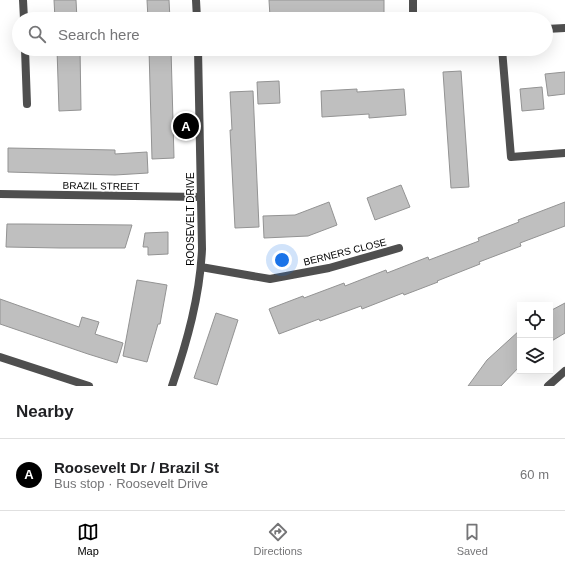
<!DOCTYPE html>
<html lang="en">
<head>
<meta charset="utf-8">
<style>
	:root { --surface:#fff; --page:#f6f6f6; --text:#202124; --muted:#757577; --line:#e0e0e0; --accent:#000 }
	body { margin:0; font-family:Helvetica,sans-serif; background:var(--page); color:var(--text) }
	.controls { position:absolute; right:12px; bottom:12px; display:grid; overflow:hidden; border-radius:0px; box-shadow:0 4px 16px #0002 }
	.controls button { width:36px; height:36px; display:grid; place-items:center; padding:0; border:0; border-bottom:1px solid var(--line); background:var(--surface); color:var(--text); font:20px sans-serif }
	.you { position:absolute; left:282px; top:260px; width:14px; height:14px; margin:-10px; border:3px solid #fff; border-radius:50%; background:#1a73e8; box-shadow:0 0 0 6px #1a73e833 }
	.badge { display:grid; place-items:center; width:26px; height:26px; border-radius:50%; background:var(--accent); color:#fff; font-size:13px; font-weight:700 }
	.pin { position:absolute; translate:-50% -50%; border:2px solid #fff; box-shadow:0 1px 4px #0006 }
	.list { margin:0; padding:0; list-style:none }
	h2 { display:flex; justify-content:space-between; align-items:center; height:52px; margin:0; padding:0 16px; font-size:17px }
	h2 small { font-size:13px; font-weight:400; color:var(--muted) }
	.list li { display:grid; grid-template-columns:26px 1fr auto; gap:12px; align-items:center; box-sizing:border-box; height:72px; padding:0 16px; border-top:1px solid var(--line) }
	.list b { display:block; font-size:15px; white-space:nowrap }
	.list p { margin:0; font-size:13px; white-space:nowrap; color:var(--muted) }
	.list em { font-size:13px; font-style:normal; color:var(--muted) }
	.icon { flex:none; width:22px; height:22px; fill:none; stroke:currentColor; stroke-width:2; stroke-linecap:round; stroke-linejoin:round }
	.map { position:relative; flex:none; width:565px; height:386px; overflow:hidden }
	.search { position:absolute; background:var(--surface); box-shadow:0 4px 16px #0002; left:12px; right:12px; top:12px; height:44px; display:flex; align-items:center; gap:10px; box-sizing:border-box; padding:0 14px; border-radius:22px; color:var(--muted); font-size:15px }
	.sheet { height:124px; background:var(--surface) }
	nav { display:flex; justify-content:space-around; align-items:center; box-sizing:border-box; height:56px; border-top:1px solid var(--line); background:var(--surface); font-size:11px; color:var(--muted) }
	nav a { display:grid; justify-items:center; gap:2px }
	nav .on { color:var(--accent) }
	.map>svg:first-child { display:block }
	.building { fill:#bfbfbf; stroke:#939393 }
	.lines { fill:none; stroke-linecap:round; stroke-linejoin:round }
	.minor { stroke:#4f4f4f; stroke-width:8 }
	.labels { text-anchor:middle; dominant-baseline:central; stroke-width:3.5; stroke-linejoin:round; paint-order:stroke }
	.street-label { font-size:10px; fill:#000; stroke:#fff }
</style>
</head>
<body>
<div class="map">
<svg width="565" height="386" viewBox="0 0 565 386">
	<rect width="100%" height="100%" fill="#fff"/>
	<!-- building -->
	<path class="building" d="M54 0H76L77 19H55Z
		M147 0H169L170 19H148Z
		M269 0H384V15L270 17Z
		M57 49H80L81 110 59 111Z
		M149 49H171L174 158 152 159Z
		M461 71 469 187 451 188 443 72Z
		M565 72V94L548 96 545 74Z
		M279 81 280 103 258 104 257 82Z
		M542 87 544 109 522 111 520 89Z
		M357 89V92L404 89 406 115 369 118V114L322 117 321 91Z
		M253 91 259 227 235 228 230 130H232L230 92Z
		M8 148 115 150V154L147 152 148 173 115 175 8 172Z
		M401 185 410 207 375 220 367 198Z
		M329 202 337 225 308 236 264 238 263 216 295 215Z
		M565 202V226L520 243 521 246 479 262 480 264 437 281 438 282 404 295 403 293 362 309 361 306 320 321 319 319 279 334 269 309 303 296 304 298 344 283 345 286 386 270 387 273 428 257 429 260 479 241 478 238 519 222 518 220Z
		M7 224H24L132 225 125 248H60L6 247Z
		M168 232V254L148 255V247H143L145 233Z
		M137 280 167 285 160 324H158L147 362 123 356Z
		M0 299 79 327 82 317 99 322 95 334 123 343 117 363 88 354 0 324Z
		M565 303V333L550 342V311Z
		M216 313 238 320 217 385 194 378Z
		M520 330V366L501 386H468L487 360Z"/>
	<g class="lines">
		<!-- minor -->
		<path class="minor" d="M23 0 24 19
			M196 0 197 19
			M413 0V19
			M546 29 565 28
			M25 49 27 104
			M502 49 511 157 565 153
			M0 194 201 197
			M201 267 270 279 329 268 399 248
			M0 357 89 386
			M172 386C187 342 200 296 202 249L198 49
			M548 386 565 371"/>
	</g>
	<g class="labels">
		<!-- street labels -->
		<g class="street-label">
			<text transform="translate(101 186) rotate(1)">BRAZIL STREET</text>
			<text transform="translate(190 219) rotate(-90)">ROOSEVELT DRIVE</text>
			<text transform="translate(345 252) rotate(-14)">BERNERS CLOSE</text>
		</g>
	</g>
</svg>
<div class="controls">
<button><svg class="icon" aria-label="locate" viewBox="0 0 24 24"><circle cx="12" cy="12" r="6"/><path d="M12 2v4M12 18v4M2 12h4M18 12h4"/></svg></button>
<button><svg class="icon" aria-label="layers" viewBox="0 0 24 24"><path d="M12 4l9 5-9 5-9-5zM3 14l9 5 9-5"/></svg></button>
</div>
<div class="you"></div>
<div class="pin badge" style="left:186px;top:126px">A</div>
<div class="search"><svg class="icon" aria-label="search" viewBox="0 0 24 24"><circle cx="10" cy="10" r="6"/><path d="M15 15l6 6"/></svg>Search here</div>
</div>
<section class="sheet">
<h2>Nearby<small></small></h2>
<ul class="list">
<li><span class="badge">A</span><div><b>Roosevelt Dr / Brazil St</b><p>Bus stop · Roosevelt Drive</p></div><em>60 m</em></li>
</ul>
</section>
<nav>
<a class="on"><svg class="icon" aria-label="map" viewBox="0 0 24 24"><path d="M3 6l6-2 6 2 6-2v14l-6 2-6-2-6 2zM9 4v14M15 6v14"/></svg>Map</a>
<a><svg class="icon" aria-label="directions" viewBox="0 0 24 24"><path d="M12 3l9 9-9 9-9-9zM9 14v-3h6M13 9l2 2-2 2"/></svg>Directions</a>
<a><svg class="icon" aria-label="saved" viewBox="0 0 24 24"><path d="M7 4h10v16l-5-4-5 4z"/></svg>Saved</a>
</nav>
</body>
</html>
